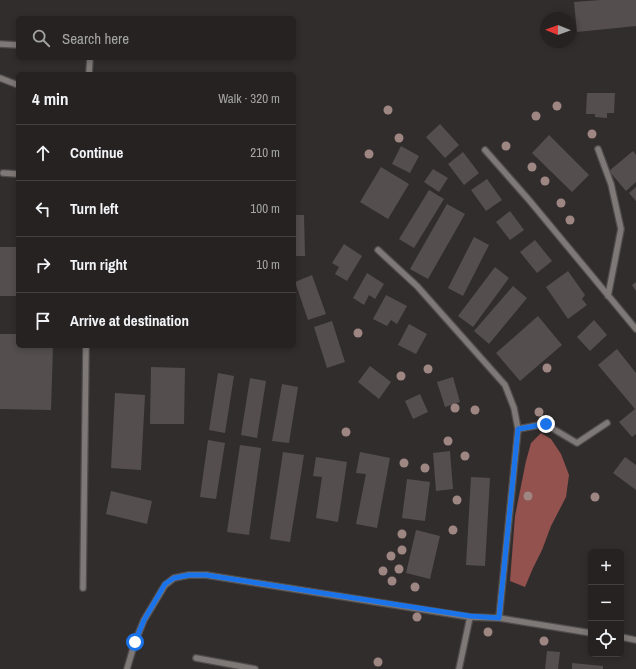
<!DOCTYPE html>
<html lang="en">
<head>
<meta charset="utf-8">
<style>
	:root { --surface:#262222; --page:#322f2f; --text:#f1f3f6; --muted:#a4a4a5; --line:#423f40 }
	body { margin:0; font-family:"Archivo Narrow",sans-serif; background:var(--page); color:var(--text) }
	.controls { position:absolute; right:12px; bottom:12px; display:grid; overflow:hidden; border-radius:6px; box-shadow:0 2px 6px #0003 }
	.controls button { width:36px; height:36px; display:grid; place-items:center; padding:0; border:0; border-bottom:1px solid var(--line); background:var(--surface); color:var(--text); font:20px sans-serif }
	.compass { position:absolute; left:540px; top:12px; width:36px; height:36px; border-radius:50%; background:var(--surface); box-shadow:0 2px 6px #0003; rotate:271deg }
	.stop { position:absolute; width:12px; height:12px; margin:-9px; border:3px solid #1a73e8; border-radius:50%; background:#fff }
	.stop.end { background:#1a73e8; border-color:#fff; box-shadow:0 1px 4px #0008 }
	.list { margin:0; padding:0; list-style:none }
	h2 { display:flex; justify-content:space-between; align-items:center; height:52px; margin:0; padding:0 16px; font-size:17px }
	h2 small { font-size:13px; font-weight:400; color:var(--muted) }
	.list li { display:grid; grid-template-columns:26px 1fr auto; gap:12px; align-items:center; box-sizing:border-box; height:56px; padding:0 16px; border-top:1px solid var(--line) }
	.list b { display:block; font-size:15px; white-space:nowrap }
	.list em { font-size:13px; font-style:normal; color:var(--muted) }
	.icon { flex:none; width:22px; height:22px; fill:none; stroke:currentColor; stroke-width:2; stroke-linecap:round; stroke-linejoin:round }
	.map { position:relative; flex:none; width:636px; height:669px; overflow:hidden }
	.search { position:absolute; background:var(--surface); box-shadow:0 2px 6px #0003; left:16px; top:16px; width:280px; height:44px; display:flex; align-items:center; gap:10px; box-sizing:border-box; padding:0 14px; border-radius:6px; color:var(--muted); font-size:15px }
	.panel { position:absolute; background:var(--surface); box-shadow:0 2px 6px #0003; left:16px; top:72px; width:280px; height:276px; border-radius:6px }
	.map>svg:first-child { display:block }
	.forest { fill:#93524d }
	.building { fill:#544f4e }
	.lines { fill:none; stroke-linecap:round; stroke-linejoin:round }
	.lane-casing { stroke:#504c4c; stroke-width:8 }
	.lane { stroke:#7e7877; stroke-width:5.5 }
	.tree { fill:#9e8683 }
	.route { stroke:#1a73e8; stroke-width:5 }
</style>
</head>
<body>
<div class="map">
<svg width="636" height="669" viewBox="0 0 636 669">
	<rect width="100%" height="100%" fill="#322d2d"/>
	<!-- forest -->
	<path class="forest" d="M541 433 551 439 561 454 569 475 566 497 551 526 542 550 533 568 525 587 510 581 515 516 526 461 531 443Z"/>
	<!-- building -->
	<path class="building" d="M600 0H636V26L577 32 574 2Z
		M587 93H615L614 113H607V118L595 117V114H586Z
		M440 124 459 145 445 158 426 137Z
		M549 135 589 175 572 192 532 153Z
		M401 146 419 156 410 173 392 164Z
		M633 151 636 155V182L626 191 609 171Z
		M463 152 479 173 464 185 448 164Z
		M381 167 409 184 388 219 360 202Z
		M433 169 448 178 439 192 424 182Z
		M487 179 502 200 486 211 471 190Z
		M636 187V201L629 193Z
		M429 190 444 199 414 248 399 239Z
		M447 204 465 214 428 279 410 269Z
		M510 211 524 230 510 240 496 222Z
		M294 215H304L305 256H294Z
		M474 237 489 245 463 296 448 288Z
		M535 240 552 261 537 273 520 252Z
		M344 244 362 256 347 281 335 274 339 267 332 263Z
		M0 247H18V296H0Z
		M495 267 509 278 473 327 458 316Z
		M568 271 585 295 582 299 587 305 568 319 546 287Z
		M367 273 384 284 375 299 369 295 364 305 353 298Z
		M312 275 326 314 308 320 295 282Z
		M636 282V291L632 285Z
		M513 286 527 298 489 344 474 331Z
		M386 295 407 306 397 324 391 320 387 326 373 319Z
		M538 316 562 345 520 381 496 353Z
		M594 320 607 335 590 351 577 337Z
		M332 321 345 362 327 368 314 327Z
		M409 324 427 334 416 354 398 345Z
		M0 334H18V346H53L51 410 0 409Z
		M617 349 636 373V434L632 437 619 422 635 409 598 365Z
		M370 366 391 382 379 399 358 382Z
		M151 367 185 368 184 424H150Z
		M218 373 234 376 225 433 209 430Z
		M453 377 460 402 445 407 437 382Z
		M250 378 266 381 257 438 241 435Z
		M282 384 298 387 289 443 272 441Z
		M115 393 145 395 141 470 111 468Z
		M420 394 428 412 413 419 405 401Z
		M208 440 225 443 216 499 200 497Z
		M240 445 261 448 249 535 227 532Z
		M450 451 453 489 436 491 433 453Z
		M283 452 304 455 290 542 270 539Z
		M360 452 390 458 377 528 356 524 366 474 356 473Z
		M316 457 347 462 338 522 316 518 322 477 313 476Z
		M625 457 636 465V490L613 473Z
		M471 477 490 478 485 566 466 565Z
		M407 479 430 482 425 521 402 518Z
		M111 491 152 501 147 524 106 514Z
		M416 530 440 536 430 579 406 573Z
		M547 651 560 652 558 669H545Z
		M572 663 603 666V669H572Z"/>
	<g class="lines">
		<defs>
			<path id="lane" d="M0 44 18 45
				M89 74 90 58
				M0 78 18 85
				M598 149 611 184 621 229 608 296
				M485 150 529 200 636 329
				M3 173 18 174
				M378 250 417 286 505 385 514 408 518 429 499 618
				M518 429 545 424 577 443 607 423
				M83 588 86 346
				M621 637 636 640
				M196 658 255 669
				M127 669 135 642 144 620 165 585 174 578 189 575H206L470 617 499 618 591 633
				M459 669 470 617"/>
		</defs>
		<!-- lane casing -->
		<use href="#lane" class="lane-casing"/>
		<!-- lane -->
		<use href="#lane" class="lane"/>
	</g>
	<!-- trees -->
	<g class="tree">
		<circle cx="557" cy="106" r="4.5"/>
		<circle cx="388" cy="110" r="4.5"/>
		<circle cx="536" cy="116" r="4.5"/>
		<circle cx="592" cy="134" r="4.5"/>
		<circle cx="399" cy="138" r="4.5"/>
		<circle cx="506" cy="146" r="4.5"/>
		<circle cx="369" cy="154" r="4.5"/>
		<circle cx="532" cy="167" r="4.5"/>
		<circle cx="545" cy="181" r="4.5"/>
		<circle cx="561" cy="203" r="4.5"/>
		<circle cx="570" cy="220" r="4.5"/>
		<circle cx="358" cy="333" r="4.5"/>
		<circle cx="547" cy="368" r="4.5"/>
		<circle cx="428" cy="369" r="4.5"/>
		<circle cx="401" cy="376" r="4.5"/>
		<circle cx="455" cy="408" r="4.5"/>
		<circle cx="475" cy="410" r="4.5"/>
		<circle cx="539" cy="412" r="4.5"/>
		<circle cx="346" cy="432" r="4.5"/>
		<circle cx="448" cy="441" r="4.5"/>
		<circle cx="465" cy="456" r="4.5"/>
		<circle cx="404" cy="463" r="4.5"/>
		<circle cx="425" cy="468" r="4.5"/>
		<circle cx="528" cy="496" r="4.5"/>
		<circle cx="595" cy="497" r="4.5"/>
		<circle cx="457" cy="500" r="4.5"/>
		<circle cx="453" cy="530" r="4.5"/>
		<circle cx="402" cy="534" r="4.5"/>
		<circle cx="402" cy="550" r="4.5"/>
		<circle cx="391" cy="556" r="4.5"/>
		<circle cx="399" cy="569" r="4.5"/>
		<circle cx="383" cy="571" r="4.5"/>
		<circle cx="392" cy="581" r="4.5"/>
		<circle cx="415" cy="587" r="4.5"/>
		<circle cx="417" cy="617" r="4.5"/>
		<circle cx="488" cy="632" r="4.5"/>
		<circle cx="544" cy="641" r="4.5"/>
		<circle cx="378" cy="662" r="4.5"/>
	</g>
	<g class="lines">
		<!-- route -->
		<path class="route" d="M135 642 144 620 165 584 174 578 189 575H206L470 616 499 618 518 429 546 424"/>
	</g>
</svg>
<div class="controls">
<button>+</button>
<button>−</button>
<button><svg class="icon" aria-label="locate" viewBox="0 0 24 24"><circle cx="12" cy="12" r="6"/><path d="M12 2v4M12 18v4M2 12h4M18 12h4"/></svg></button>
</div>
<svg class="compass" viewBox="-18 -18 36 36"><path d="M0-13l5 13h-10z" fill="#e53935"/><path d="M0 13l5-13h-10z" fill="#a4a4a5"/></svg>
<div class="stop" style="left:135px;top:642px"></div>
<div class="stop end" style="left:546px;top:424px"></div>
<div class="search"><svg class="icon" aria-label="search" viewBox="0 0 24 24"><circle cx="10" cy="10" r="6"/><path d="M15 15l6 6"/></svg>Search here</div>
<section class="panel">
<h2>4 min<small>Walk · 320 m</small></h2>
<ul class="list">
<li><svg class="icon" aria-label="ahead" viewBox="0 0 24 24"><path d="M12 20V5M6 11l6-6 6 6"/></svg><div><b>Continue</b></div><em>210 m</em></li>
<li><svg class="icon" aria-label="left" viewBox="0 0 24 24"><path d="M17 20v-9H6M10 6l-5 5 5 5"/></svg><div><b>Turn left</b></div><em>100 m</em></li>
<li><svg class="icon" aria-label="right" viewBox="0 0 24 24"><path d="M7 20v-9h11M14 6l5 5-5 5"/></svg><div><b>Turn right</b></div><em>10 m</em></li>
<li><svg class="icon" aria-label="arrive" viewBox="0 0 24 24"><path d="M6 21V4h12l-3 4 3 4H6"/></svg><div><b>Arrive at destination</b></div></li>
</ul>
</section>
</div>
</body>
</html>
